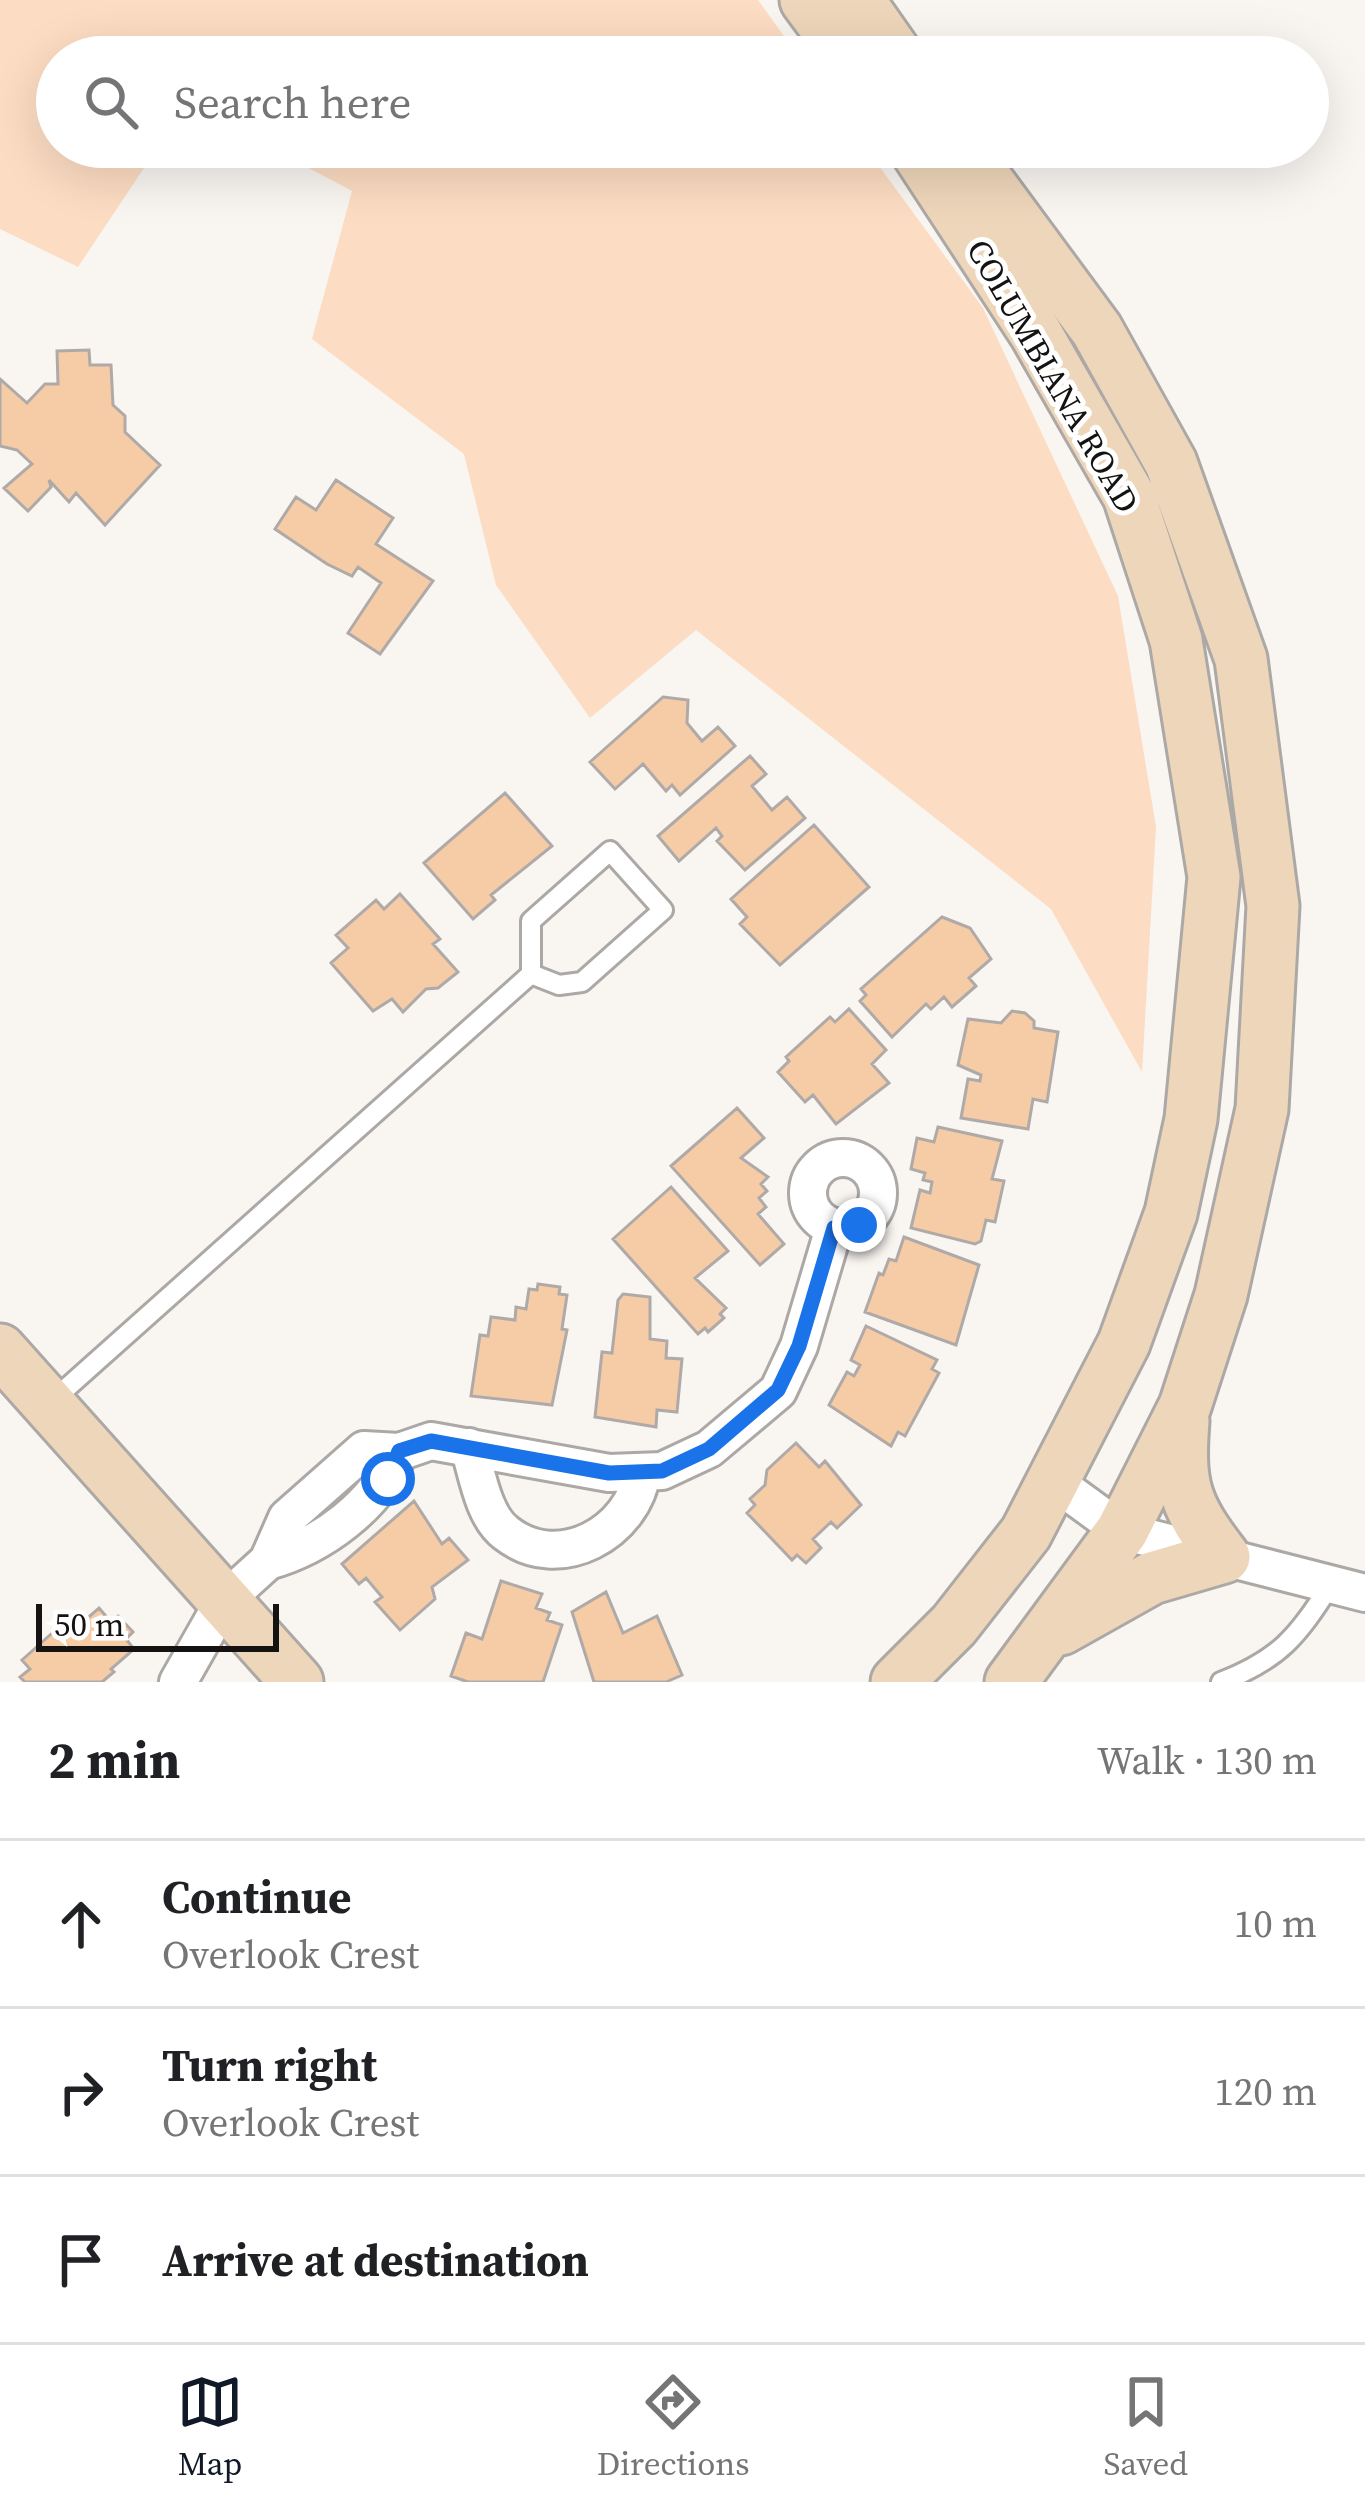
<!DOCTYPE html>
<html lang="en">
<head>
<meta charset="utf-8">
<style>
	:root { --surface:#fff; --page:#f6f6f6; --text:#202124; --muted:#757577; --line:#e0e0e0; --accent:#111827 }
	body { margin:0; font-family:"Source Serif 4",serif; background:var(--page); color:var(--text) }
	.scale { position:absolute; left:36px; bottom:30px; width:243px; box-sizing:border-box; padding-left:12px; border:6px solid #151312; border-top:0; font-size:33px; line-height:42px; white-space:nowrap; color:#151312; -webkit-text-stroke:9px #fff; paint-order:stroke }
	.stop { position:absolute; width:36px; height:36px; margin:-27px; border:9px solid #1a73e8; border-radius:50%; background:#fff }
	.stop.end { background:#1a73e8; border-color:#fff; box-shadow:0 3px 12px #0008 }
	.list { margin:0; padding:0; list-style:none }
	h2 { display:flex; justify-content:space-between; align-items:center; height:156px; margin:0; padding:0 48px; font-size:51px }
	h2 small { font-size:39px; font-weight:400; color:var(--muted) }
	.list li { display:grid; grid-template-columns:78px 1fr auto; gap:36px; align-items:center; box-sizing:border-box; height:168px; padding:0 48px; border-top:3px solid var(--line) }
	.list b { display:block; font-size:45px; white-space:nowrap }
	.list p { margin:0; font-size:39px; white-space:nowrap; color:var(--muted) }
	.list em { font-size:39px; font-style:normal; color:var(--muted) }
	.icon { flex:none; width:66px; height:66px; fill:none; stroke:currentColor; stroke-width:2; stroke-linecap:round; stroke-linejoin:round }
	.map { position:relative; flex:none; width:1365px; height:1682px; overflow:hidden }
	.search { position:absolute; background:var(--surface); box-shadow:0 12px 48px #0002; left:36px; right:36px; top:36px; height:132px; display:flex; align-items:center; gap:30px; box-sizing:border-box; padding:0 42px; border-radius:66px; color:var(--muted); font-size:45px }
	.sheet { height:660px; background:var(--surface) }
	nav { display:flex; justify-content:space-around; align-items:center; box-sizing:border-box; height:168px; border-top:3px solid var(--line); background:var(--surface); font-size:33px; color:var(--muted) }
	nav a { display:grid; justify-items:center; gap:6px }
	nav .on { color:var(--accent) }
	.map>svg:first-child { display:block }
	.green { fill:#fcdcc2 }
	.building { fill:#f6cca7; stroke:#afaaa7; stroke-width:3 }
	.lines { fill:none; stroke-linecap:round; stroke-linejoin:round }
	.lane-casing { stroke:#aca8a5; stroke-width:24 }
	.street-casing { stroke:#aca8a5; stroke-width:42 }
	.secondary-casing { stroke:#aca8a5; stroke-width:57 }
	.lane { stroke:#fff; stroke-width:18 }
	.street { stroke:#fff; stroke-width:36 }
	.secondary { stroke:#eed6ba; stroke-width:51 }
	.route { stroke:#1a73e8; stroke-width:15 }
	.labels { text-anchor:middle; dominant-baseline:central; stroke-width:10; stroke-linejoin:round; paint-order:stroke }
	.street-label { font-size:33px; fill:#151312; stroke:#fff }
</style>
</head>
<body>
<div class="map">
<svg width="1365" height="1682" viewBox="0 0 1365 1682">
	<rect width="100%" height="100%" fill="#f9f5f1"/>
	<!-- green -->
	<path class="green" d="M0 0H758L799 57H57V147H158L78 267 0 229Z
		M269 147H865L983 308 1118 596 1156 827 1142 1072 1051 909 696 630 590 718 496 585 464 454 312 339 352 191Z"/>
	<!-- building -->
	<path class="building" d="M89 350 90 365H111L113 405 125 416V432L160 465 105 525 76 493 69 502 49 480 51 487 28 511 4 488 32 464 17 450 0 446V379L27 403 45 384H58L57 351Z
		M336 480 393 518 376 544 433 581 380 654 348 633 381 583 358 567 352 576 327 564 275 529 296 497 316 510Z
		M663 697 688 700 687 723 702 741 718 727 735 746 680 795 672 785 666 791 643 764 615 789 590 762Z
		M750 756 766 774 752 786 772 810 787 797 805 818 745 870 717 841 722 836 716 828 679 861 658 836Z
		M505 793 552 846 491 895 495 900 473 919 424 863Z
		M814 825 869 887 780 965 740 924 747 917 731 899Z
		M400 894 440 939 433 944 458 972 438 988 426 989 403 1012 392 999 373 1011 331 963 348 948 336 935 376 900 384 909Z
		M942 917 970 928 991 959 969 978 976 986 952 1007 944 997 931 1009 926 1004 892 1037 860 1001 866 995 861 989Z
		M849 1009 886 1050 872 1064 889 1083 836 1124 813 1095 805 1102 778 1072 789 1061 786 1057 830 1017 835 1022Z
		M1012 1011 1025 1013 1034 1021V1028L1058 1032 1047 1102 1033 1099 1028 1129 961 1118 968 1079 980 1081 981 1075 958 1065 968 1019 1001 1023Z
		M737 1108 764 1138 741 1158 768 1177 761 1184 767 1191 759 1198 766 1207 758 1214 784 1244 760 1265 671 1166Z
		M938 1127 1002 1141 992 1179 1004 1181 995 1222 986 1220 981 1241 975 1244 911 1228 920 1190 930 1193 932 1182 923 1180 925 1173 911 1169 917 1138 934 1142Z
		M671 1187 728 1251 695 1278 726 1308 720 1314 724 1318 708 1332 705 1328 698 1334 613 1239Z
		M904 1237 979 1265 956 1345 865 1312 879 1273 883 1275 889 1259 896 1261Z
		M538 1284 560 1287 559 1294 567 1295 562 1329 567 1330 552 1405 471 1396 480 1335 488 1336 491 1317 515 1320 516 1307 526 1309 529 1289 537 1290Z
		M623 1294 650 1297V1339L667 1341 666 1358 682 1359 677 1412 657 1410 656 1427 595 1417 602 1352 612 1353 618 1300Z
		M866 1326 937 1360 932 1369 939 1373 905 1436 898 1432 891 1446 829 1405 847 1372 854 1376 860 1365 851 1360Z
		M796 1443 819 1467 825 1461 861 1505 837 1528 831 1522 813 1539 821 1548 806 1563 797 1555 792 1560 747 1513 755 1505 750 1499 765 1485 767 1470Z
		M414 1501 442 1544 449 1538 468 1560 432 1587 435 1599 400 1630 375 1602 382 1597 366 1578 359 1584 342 1564Z
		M501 1581 542 1594 536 1608 550 1613 547 1620 562 1625 543 1682H468L451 1676 466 1633 482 1639Z
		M606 1592 623 1633 657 1616 682 1675 666 1682H594L572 1612Z
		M99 1608 111 1622 118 1616 133 1632 126 1639 134 1649 111 1669 114 1672 102 1682H25L20 1677 30 1669 22 1660 69 1618 77 1627Z"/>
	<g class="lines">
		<defs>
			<path id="lane" d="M610 851 663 910 582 982 559 985 531 974V921Z
				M52 1401 531 974
				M1221 1682C1280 1659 1297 1637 1331 1584"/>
			<path id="street" d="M808 1193a35 35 0 1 1 70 0a35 35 0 1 1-70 0Z
				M469 1447C477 1473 483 1516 506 1533 559 1575 634 1532 642 1472
				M1052 1480 1122 1531 1365 1593
				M268 1561C322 1546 377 1505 399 1452
				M178 1682 224 1601 268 1561 287 1518 364 1450 399 1452 431 1441 609 1473 662 1471 709 1449 778 1391 799 1346 834 1228"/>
			<path id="secondary" d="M806 0 848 57
				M858 0 898 57
				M962 147 1097 330 1171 463 1241 659 1273 906 1262 1109 1221 1295 1185 1406 1122 1531 1011 1682
				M0 1350 297 1682
				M1061 1629 1152 1578 1224 1557C1184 1505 1178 1486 1183 1421
				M897 1682 954 1625 1026 1533 1124 1343 1171 1213 1191 1119 1214 877 1176 640 1129 496 1036 334 914 147"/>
		</defs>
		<!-- lane casing -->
		<use href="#lane" class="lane-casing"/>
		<!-- street casing -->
		<use href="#street" class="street-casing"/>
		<!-- secondary casing -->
		<use href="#secondary" class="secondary-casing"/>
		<!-- lane -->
		<use href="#lane" class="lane"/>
		<!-- street -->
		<use href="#street" class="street"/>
		<!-- secondary -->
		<use href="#secondary" class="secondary"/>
	</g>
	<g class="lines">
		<!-- route -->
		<path class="route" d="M388 1479 399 1451 431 1441 609 1473 662 1471 709 1449 778 1390 799 1346 834 1228 859 1225"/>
	</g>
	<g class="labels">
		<!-- street labels -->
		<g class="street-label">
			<text transform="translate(1053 376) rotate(60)">COLUMBIANA ROAD</text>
		</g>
	</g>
</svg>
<div class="scale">50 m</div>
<div class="stop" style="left:388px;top:1479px"></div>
<div class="stop end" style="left:859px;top:1225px"></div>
<div class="search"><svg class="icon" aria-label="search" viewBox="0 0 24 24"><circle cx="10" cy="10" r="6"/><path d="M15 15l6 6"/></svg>Search here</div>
</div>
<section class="sheet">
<h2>2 min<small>Walk · 130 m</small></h2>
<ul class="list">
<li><svg class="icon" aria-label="ahead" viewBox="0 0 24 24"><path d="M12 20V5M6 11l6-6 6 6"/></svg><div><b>Continue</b><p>Overlook Crest</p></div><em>10 m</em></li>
<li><svg class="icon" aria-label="right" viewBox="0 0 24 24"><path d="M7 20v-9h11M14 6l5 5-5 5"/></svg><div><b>Turn right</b><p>Overlook Crest</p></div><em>120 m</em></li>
<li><svg class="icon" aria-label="arrive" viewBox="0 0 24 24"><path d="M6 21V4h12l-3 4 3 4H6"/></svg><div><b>Arrive at destination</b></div></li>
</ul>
</section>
<nav>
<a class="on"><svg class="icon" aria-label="map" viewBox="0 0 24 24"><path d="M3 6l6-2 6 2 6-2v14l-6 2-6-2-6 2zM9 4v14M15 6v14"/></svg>Map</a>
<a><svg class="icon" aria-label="directions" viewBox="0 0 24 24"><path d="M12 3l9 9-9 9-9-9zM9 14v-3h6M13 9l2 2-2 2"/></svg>Directions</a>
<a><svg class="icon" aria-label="saved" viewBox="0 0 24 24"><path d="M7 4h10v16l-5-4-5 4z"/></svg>Saved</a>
</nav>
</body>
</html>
